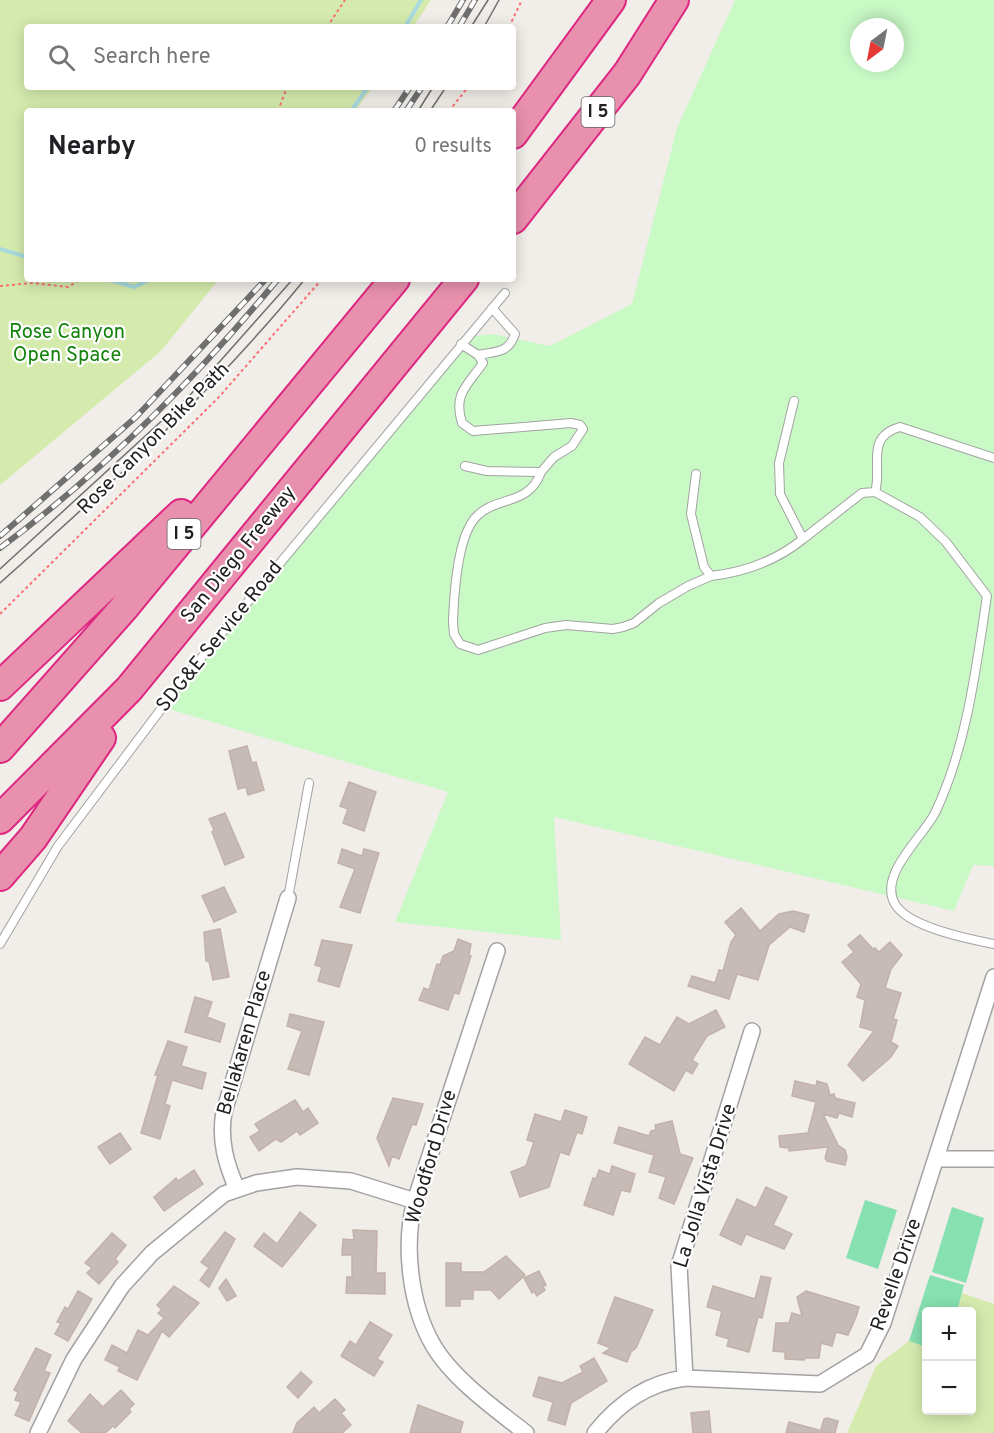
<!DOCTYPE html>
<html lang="en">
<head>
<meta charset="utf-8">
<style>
	:root { --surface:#fff; --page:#f2f2f2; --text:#202124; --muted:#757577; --line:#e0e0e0 }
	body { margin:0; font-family:Overpass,sans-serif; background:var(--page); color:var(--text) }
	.controls { position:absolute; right:18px; bottom:18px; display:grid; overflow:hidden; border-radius:6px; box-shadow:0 3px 15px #0003 }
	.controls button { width:54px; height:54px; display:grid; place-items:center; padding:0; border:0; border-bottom:2px solid var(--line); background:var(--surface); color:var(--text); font:30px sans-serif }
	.compass { position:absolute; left:850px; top:18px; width:54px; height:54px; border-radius:50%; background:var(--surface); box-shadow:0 3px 15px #0003; rotate:212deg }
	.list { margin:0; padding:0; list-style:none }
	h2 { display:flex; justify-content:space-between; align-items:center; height:78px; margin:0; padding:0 24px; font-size:26px }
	h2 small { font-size:20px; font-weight:400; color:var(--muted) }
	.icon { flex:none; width:33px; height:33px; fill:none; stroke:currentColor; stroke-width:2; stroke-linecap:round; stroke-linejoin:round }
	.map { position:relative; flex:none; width:994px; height:1433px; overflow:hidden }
	.search { position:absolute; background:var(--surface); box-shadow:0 3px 15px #0003; left:24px; top:24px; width:492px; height:66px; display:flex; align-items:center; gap:15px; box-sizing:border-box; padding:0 21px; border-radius:6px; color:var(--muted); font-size:22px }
	.panel { position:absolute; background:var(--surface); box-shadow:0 3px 15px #0003; left:24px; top:108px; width:492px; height:174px; border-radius:6px }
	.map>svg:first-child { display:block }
	.grass { fill:#d5ebae }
	.park { fill:#c9fac6; fill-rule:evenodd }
	.pitch { fill:#86e0b0 }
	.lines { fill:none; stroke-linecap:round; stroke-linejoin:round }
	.stream { stroke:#a8dadf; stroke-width:4 }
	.building { fill:#c6bbb7; stroke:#c3b1aa; stroke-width:1.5 }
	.service-casing { stroke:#a2a2a2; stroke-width:10 }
	.minor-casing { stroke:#a2a2a2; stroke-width:18 }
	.motorway-casing { stroke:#dd2780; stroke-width:32 }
	.path { stroke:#fb6f75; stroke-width:2; stroke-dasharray:3 3; stroke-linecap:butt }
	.service { stroke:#fff; stroke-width:8 }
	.minor { stroke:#fff; stroke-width:15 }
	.motorway { stroke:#e890ad; stroke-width:28 }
	.tram { stroke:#6f6f6f; stroke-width:1.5 }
	.rail-casing { stroke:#6f6f6f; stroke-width:6 }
	.rail { stroke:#fff; stroke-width:4; stroke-dasharray:11; stroke-linecap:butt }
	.labels { text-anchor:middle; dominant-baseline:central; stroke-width:4.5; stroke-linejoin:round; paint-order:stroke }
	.shield { fill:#fff; stroke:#646464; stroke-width:1.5 }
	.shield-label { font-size:18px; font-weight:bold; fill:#212121 }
	.park-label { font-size:20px; fill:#13830b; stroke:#fff }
	.street-label { font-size:20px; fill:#212121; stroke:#fff }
</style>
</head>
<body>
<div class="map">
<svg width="994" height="1433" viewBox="0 0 994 1433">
	<rect width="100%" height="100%" fill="#f1ede8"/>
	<!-- grass -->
	<path class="grass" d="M0 0H431L413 27H27V87H373L355 111H27V279H219L161 351 0 485Z
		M962 1293 994 1304V1433H847L876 1366 909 1341 926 1347V1410H972V1312L957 1311Z"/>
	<!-- park -->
	<path class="park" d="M735 0H994V866L973 865 954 911 554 817 561 940 395 922 448 792 165 708 467 337 492 334 550 346 632 304 677 128ZM859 27H895V63H859Z"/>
	<!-- pitch -->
	<path class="pitch" d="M865 1200 897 1210 878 1269 846 1258Z
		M952 1207 984 1218 966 1283 932 1272Z
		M930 1275 964 1285 957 1311 926 1312V1347L909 1341Z"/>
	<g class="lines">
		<!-- stream -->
		<path class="stream" d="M405 27 421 0
			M351 111 368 87
			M0 249 27 257
			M107 279 134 287 151 279"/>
	</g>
	<!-- building -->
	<path class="building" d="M247 746 252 763 256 762 264 790 248 795 246 787 238 789 229 751Z
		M349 782 376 792 364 831 343 823 348 809 340 806Z
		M225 813 244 857 225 865 212 832 214 830 209 819Z
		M342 849 362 856 364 849 379 853 360 913 340 907 355 869 338 863Z
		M224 887 236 912 214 922 202 896Z
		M741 908 760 931 779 914 793 911 809 915 804 932 790 927 769 945 758 980 737 974 729 999 688 986 692 976 715 983 719 970 723 971 731 942 736 935 725 922Z
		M220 929 229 977 213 980 209 961H206L204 932Z
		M860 935 873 949 875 948 879 952 890 942 902 955 891 969 885 988 901 993 893 1019 897 1020 891 1042 898 1046 890 1058 863 1081 848 1065 874 1031 860 1027 865 1000 857 997 861 984 842 962 854 952 848 945Z
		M458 939 471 944 469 955 471 956 459 994 454 993 448 1010 419 1000 424 988 429 990 437 964 440 965 443 956 454 951Z
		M322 940 352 945 339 987 318 981 322 967 315 965Z
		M195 997 212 1002 207 1017 225 1024 220 1042 185 1032Z
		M716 1010 725 1027 707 1036 692 1060 698 1064 692 1074 686 1070 674 1091 629 1064 645 1037 660 1045 677 1017 689 1024Z
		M290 1014 324 1022 309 1075 288 1069 302 1031 287 1026Z
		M168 1041 187 1047 181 1066 206 1073 202 1089 172 1080 165 1104 170 1106 160 1139 141 1133 158 1075H155Z
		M795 1081 816 1086 817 1081 827 1084 830 1095 834 1094 835 1098 855 1103 852 1117 839 1113 837 1118 823 1114 838 1145 845 1150 847 1157 845 1165 827 1161 825 1158 828 1147 789 1151V1148L780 1147 779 1136 808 1133 816 1102 792 1096Z
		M393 1098 423 1104 416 1125 412 1124 399 1159 392 1156 389 1166 377 1138Z
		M295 1100 303 1112 308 1108 318 1123 300 1135 297 1131 281 1142 276 1139 259 1151 250 1137 260 1131 255 1124Z
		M565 1110 587 1117 582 1134 577 1132 569 1155 560 1152 549 1187 520 1197 511 1172 526 1166 534 1142 527 1140 535 1114 561 1122Z
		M672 1121 680 1154 693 1158 674 1204 659 1198 666 1177 649 1172 654 1155 614 1143 619 1127 649 1136 651 1131 656 1130 655 1125Z
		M120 1133 131 1149 110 1164 98 1147Z
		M612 1166 635 1174 630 1192 621 1190 613 1215 584 1205 593 1178 596 1179 599 1170 610 1174Z
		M194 1170 203 1184 164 1211 154 1197 176 1178 178 1181Z
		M766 1187 787 1197 773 1225 792 1234 784 1249 746 1234 741 1245 720 1235 737 1199 756 1208Z
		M300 1212 316 1225 282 1267 254 1246 264 1233 277 1244Z
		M353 1230 377 1231 376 1273H385V1294L346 1293 347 1277H352V1255H342L343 1239 354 1240Z
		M225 1232 235 1239 209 1287 200 1280 209 1268 201 1262Z
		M112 1233 126 1245 115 1259 118 1262 99 1284 87 1273 92 1268 85 1263Z
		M506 1256 525 1275 499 1299 491 1290H473V1299H460V1306H446V1263H461V1272H484Z
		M539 1271 546 1285 543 1287 545 1290 537 1296 534 1291 532 1293 524 1278Z
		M761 1276 771 1278 762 1318 758 1317 749 1352 727 1346 729 1339 716 1335 722 1311 707 1307 713 1286 755 1299Z
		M226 1279 236 1296 227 1301 219 1288Z
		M174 1286 199 1303 169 1337 162 1331 137 1380 118 1371 120 1367 105 1360 112 1345 127 1353 138 1330 148 1335 164 1318 158 1313 162 1310 157 1305Z
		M78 1291 92 1299 68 1341 55 1334 61 1323 57 1322 65 1307 68 1309Z
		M806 1291 859 1307 856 1317 848 1335 836 1332 832 1346 821 1343 819 1358H805L804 1360 785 1359V1352L773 1351 776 1323H789L792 1313 802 1316 797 1297Z
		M615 1297 653 1310 636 1348 631 1352 627 1362 603 1353 611 1348 598 1343Z
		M370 1322 392 1335 377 1359 383 1362 374 1376 341 1356 350 1341 356 1345Z
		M36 1348 51 1355 44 1371 50 1373 29 1421 15 1415 21 1402 15 1400 18 1392 14 1390Z
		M594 1358 607 1381 571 1403 565 1425 548 1420 553 1402 533 1396 539 1377 562 1383 583 1372 580 1366Z
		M301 1372 312 1382 298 1398 287 1387Z
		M121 1390 134 1404 129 1409 131 1412 115 1428 113 1426 105 1433H82L68 1421 90 1394 103 1407Z
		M335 1399 345 1410 341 1413 351 1425 342 1433H293L297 1423 314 1407 319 1413Z
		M418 1405 463 1422 460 1433H410Z
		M709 1411 711 1433H693L691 1413Z
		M827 1418 838 1421 835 1433H820L824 1419Z
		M789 1422 819 1430 818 1433H786Z"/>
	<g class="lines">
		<defs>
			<path id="service" d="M461 344 478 355C496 351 508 354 515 334L492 308
				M465 466 487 471 541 472 554 457 572 446 583 429 580 425 571 423 473 431 462 423C453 394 467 386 483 363L478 355
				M541 472C529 507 495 495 475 518 457 539 454 594 453 622L454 634 460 644 478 650 545 628 566 625 613 629 623 627 634 623 659 603 688 586 711 576 704 567 691 514 696 474
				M875 492 920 517 946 542 987 596C976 668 967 746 935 813 922 838 878 875 895 904 908 927 968 939 994 944
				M803 539 862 493 875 492C883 468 864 437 900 427L994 458
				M711 576C745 572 776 561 803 539L780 494 779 463 794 401
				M288 898 309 783
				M0 944 58 846 186 676 505 293"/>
			<path id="minor" d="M497 951 415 1201C403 1245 410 1305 433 1345 452 1378 495 1409 526 1433
				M936 1159H994
				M237 1189C226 1164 219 1140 224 1112L288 898
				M685 1378 679 1266 752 1031
				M38 1433 74 1359 122 1286 152 1253 224 1194 256 1183 297 1177 351 1181 415 1201
				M595 1433C619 1403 647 1383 685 1378L820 1384 867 1355 883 1323 994 977"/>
			<path id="motorway" d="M513 134 611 0
				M513 219 627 74 674 0
				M0 686 181 514
				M0 748 122 610 395 279
				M0 819 129 689 464 279
				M0 876 33 838 101 738"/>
		</defs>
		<!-- service casing -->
		<use href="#service" class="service-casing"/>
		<!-- minor casing -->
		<use href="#minor" class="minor-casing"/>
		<!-- motorway casing -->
		<use href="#motorway" class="motorway-casing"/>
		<!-- path -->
		<path class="path" d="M327 27 345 0
			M509 27 522 0
			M278 111 287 87
			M449 111 468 87
			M0 286 33 283 68 287 81 279
			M0 614 219 397 322 279"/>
		<!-- service -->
		<use href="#service" class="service"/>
		<!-- minor -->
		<use href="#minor" class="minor"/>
		<!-- motorway -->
		<use href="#motorway" class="motorway"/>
		<!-- tram -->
		<path class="tram" d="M471 27 488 0
			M484 27 499 0
			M418 111 433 87
			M430 111 446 87
			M0 569 191 394 293 279
			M0 583C108 487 214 391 305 279"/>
		<defs>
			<path id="rail" d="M447 27 463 0
				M459 27 475 0
				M394 111 410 87
				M406 111 422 87
				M0 536 136 417 266 279
				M0 548C103 472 197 377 278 279"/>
		</defs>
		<!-- rail casing -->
		<use href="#rail" class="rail-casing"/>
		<!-- rail -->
		<use href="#rail" class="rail"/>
	</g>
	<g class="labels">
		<!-- shield labels -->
		<g class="shield">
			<rect x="581.5" y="97" width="33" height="30" rx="4.5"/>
			<rect x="167.5" y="519" width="33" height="30" rx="4.5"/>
		</g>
		<g class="shield-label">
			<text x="598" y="112">I 5</text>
			<text x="184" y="534">I 5</text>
		</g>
		<!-- park labels -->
		<g class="park-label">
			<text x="67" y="333">Rose Canyon<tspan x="67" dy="23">Open Space</tspan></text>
		</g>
		<!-- street labels -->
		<g class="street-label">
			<text transform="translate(154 439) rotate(-45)">Rose Canyon Bike Path</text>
			<text transform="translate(239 555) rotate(-51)">San Diego Freeway</text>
			<text transform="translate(220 637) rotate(-51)">SDG&amp;E Service Road</text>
			<text transform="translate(245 1043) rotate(-74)">Bellakaren Place</text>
			<text transform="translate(432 1157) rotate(-74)">Woodford Drive</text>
			<text transform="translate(706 1186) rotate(-73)">La Jolla Vista Drive</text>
			<text transform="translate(897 1275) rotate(-71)">Revelle Drive</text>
		</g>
	</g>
</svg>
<div class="controls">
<button>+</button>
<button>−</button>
</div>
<svg class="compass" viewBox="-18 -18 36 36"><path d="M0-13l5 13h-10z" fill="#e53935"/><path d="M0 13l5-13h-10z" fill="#757577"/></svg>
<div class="search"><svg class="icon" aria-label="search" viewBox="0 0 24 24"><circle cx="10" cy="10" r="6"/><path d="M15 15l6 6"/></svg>Search here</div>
<section class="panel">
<h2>Nearby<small>0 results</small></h2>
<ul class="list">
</ul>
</section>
</div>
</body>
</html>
